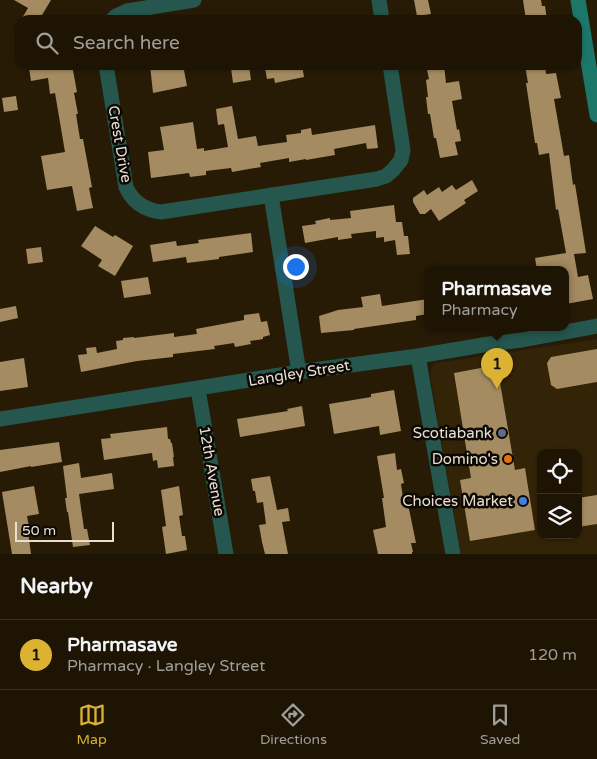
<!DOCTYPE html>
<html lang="en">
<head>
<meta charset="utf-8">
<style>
	:root { --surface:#1d1404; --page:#251d0e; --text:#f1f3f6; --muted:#a09e9a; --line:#3b3326; --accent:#dcb233 }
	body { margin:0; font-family:"Varela Round",sans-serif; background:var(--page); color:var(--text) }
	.controls { position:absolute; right:15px; bottom:15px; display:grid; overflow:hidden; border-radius:10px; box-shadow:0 1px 4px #0004 }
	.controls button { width:45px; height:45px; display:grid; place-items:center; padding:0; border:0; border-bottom:1px solid var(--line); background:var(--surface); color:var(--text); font:25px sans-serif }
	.scale { position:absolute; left:15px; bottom:12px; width:99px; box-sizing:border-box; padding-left:5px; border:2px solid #e8dfd3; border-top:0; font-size:14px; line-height:18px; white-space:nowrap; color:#e8dfd3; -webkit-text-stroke:4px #0b0702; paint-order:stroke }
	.you { position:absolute; left:295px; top:266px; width:18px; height:18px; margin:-12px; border:4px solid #fff; border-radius:50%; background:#1a73e8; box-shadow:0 0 0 8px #1a73e833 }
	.badge { display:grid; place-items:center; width:32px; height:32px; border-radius:50%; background:var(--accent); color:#111; font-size:16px; font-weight:700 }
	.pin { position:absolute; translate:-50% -41px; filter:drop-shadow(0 1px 2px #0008) }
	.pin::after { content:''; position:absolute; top:26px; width:18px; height:15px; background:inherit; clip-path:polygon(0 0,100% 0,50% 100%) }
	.popup { position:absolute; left:424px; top:266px; width:145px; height:65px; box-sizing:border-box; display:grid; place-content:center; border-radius:10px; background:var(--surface); filter:drop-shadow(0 1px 4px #0005); font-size:16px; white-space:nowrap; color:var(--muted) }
	.popup b { font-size:19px; color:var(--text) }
	.popup::after { content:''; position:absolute; left:50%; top:100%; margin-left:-10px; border:10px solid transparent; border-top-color:var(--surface) }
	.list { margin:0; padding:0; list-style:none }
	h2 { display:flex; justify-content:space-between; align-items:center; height:65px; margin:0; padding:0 20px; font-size:21px }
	h2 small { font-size:16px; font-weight:400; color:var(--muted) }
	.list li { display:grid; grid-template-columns:32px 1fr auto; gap:15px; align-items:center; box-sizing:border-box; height:70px; padding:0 20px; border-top:1px solid var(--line) }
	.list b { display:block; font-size:19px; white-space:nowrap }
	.list p { margin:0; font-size:16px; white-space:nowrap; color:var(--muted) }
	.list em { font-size:16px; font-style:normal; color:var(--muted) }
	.icon { flex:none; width:28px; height:28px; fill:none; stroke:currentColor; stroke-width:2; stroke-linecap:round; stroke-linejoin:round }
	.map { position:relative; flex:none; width:597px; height:554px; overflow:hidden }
	.search { position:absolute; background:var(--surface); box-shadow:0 1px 4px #0004; left:15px; right:15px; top:15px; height:55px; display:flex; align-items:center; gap:12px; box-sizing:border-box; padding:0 18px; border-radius:15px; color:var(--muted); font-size:19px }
	.sheet { height:135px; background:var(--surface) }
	nav { display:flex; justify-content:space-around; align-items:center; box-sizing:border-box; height:70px; border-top:1px solid var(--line); background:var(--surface); font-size:14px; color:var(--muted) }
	nav a { display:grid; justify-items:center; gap:2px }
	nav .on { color:var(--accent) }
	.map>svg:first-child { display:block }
	.built { fill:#332307; fill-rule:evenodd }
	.building { fill:#a58b61 }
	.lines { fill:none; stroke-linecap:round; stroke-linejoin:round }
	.minor { stroke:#25574e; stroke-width:15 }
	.secondary { stroke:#1c7769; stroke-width:15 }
	.service-dot { fill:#5c6f8a; stroke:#0b0702; stroke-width:2 }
	.food-dot { fill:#e8710a; stroke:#0b0702; stroke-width:2 }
	.shop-dot { fill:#3f7fe0; stroke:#0b0702; stroke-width:2 }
	.labels { text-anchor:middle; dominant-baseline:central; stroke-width:5; stroke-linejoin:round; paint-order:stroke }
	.street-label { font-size:15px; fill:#e8dfd3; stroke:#0b0702 }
	.poi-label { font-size:15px; fill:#e8dfd3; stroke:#0b0702; text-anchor:end }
</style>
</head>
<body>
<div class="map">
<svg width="597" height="554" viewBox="0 0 597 554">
	<rect width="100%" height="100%" fill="#271b06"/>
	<!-- built -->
	<path class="built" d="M597 339V554H461L430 375 432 367 436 363ZM541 453H578V535H541Z"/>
	<!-- building -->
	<path class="building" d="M14 0H51L39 20H21L28 8Z
		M414 0H428L431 14 417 16Z
		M523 0H541L542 6H545L547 20H526Z
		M45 65H72L77 92 74 93 78 114H76L80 139H83L92 187 89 188 93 208 77 211 72 186 47 190 41 156 65 152 55 93 50 94 48 78 31 81 29 68Z
		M150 65H183L187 86 153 93Z
		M285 65H302L304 77 275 83 274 78 267 79 265 68Z
		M426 65H444L446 83 459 81 462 99 452 101 457 130 459 129 461 141 455 142 458 155 440 158 436 138H434L430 114H428L426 97H428L426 80 429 79Z
		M525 65H545L546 74 556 73 561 98 554 99 564 156 569 155 573 185 575 184 586 253 574 254 578 277 588 275 593 299 566 304V270H537L535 258 566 253 558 209 556 210 549 153 539 155 537 143H535L526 83H528Z
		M249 66 251 80 233 83 231 68Z
		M16 96 18 110 4 112 2 98Z
		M232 106 238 139 256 136 258 146 287 142 286 135 301 133V130L311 128 312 135 375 125 378 148 367 149 366 143 334 149 335 155 306 160V159L289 162V158L260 163 261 167 232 172 231 168 206 171V175L190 177 189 173 151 178 148 152 164 150 160 127 193 122 197 149 204 148V151L228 147 224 124 218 125 216 109Z
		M472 180 478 191 464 200 466 203 439 221 431 209 425 214H420L413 202V198L424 190 427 195 439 187 442 192 452 185 456 190Z
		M394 205 396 222H402L404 236H408L410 254 397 255 395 240 384 242V237L376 238V231L351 234 352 238 338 240V237L305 243 302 226 316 224 315 221 330 218V220L351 218 350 211Z
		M95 226 113 237 115 235 133 246 115 276 98 266 102 260 81 246Z
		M251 233 253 252 219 257V259L187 263 186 257 153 262 150 245 176 241 177 246 199 243 198 240Z
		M41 247 43 262 28 264 26 249Z
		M148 277 151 294 124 298 121 281Z
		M380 294 382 306 428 299V314L416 316V320L354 329V330L321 333 319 316 338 310 363 307 361 297Z
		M16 306 18 318 0 322V309Z
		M259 313 261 322 267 321 270 335 263 337V339L250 341 251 344 235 347 234 343 214 346 215 349 173 354V357L137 361 81 372 78 355 87 354 86 348 96 347 97 353 117 349 116 341 123 340V338L134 337V338L174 333V337L197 334 196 329 244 320V315Z
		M597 349V382L557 389 551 385 547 363 551 357Z
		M24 358 28 387 0 391V362Z
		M497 365 515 470 525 468 535 530 470 541 460 480 471 478 454 373Z
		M394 390 401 431 380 435 379 426 334 434 329 404 371 397V394Z
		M302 406 305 426 240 437 237 419 288 411 287 409Z
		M167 427 168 439H170L171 443H172L174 457H173L174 466 158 468 157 460 153 461 152 453 104 460 101 439 111 438 110 434Z
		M59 442 62 462 31 467V466L0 472V450Z
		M395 453 397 470 401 469 404 483 401 484 404 505 408 504 416 543H411L413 552H412V554H378L373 530 386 527 382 498H384L377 456Z
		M79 463 81 478 112 473 114 489 79 494 84 529H87L90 545 73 547 68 512H67L65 498H67L63 466Z
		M270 476 277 510 288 508 290 521 282 522 288 554H265L262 542 259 525 266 524 263 502 257 503 255 491H253L251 479Z
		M34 486 39 514 27 516 30 532H28L31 554H12L2 492Z
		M179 486 183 515 179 516 182 536H185L187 550 166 554 162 527 166 526 161 490Z
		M597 495V524L578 527V498Z"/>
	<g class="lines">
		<!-- minor -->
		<path class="minor" d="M379 0 382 20
			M112 20 116 16 127 11 194 0
			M106 65 126 187C133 203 145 210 161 212L377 179 386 176 393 170 401 160 403 150 390 65
			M271 195 299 373
			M418 356 453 554
			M198 389 226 554
			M0 419 306 371 418 356 489 344 522 340 597 326"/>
		<!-- secondary -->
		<path class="secondary" d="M578 0 597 115"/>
	</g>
	<!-- markers -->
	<circle class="service-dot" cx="502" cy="433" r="5"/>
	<circle class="food-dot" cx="508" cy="459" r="5"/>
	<circle class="shop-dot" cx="523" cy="501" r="5"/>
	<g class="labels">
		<!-- street labels -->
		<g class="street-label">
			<text transform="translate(120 144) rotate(80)">Crest Drive</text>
			<text transform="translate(299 373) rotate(-9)">Langley Street</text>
			<text transform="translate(212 471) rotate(80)">12th Avenue</text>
		</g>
		<!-- poi labels -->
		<g class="poi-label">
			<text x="492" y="433">Scotiabank</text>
			<text x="498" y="459">Domino's</text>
			<text x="513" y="501">Choices Market</text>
		</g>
	</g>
</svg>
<div class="controls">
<button><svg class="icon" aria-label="locate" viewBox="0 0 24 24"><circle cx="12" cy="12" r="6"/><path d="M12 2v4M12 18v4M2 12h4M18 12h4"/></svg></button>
<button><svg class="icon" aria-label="layers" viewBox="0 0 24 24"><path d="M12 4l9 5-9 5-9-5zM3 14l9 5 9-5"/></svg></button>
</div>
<div class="scale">50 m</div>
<div class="you"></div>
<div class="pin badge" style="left:497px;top:389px">1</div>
<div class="popup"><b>Pharmasave</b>Pharmacy</div>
<div class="search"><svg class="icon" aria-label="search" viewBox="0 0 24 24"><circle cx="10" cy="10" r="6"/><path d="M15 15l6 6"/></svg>Search here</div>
</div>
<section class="sheet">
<h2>Nearby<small></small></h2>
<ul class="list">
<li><span class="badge">1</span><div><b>Pharmasave</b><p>Pharmacy · Langley Street</p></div><em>120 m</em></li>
</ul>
</section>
<nav>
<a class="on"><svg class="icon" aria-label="map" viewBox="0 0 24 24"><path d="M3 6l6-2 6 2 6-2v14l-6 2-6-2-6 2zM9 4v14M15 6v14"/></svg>Map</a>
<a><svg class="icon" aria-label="directions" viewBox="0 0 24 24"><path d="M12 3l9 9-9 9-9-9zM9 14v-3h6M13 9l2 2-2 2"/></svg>Directions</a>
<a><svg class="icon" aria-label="saved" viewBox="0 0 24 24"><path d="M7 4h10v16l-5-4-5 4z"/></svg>Saved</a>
</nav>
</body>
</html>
